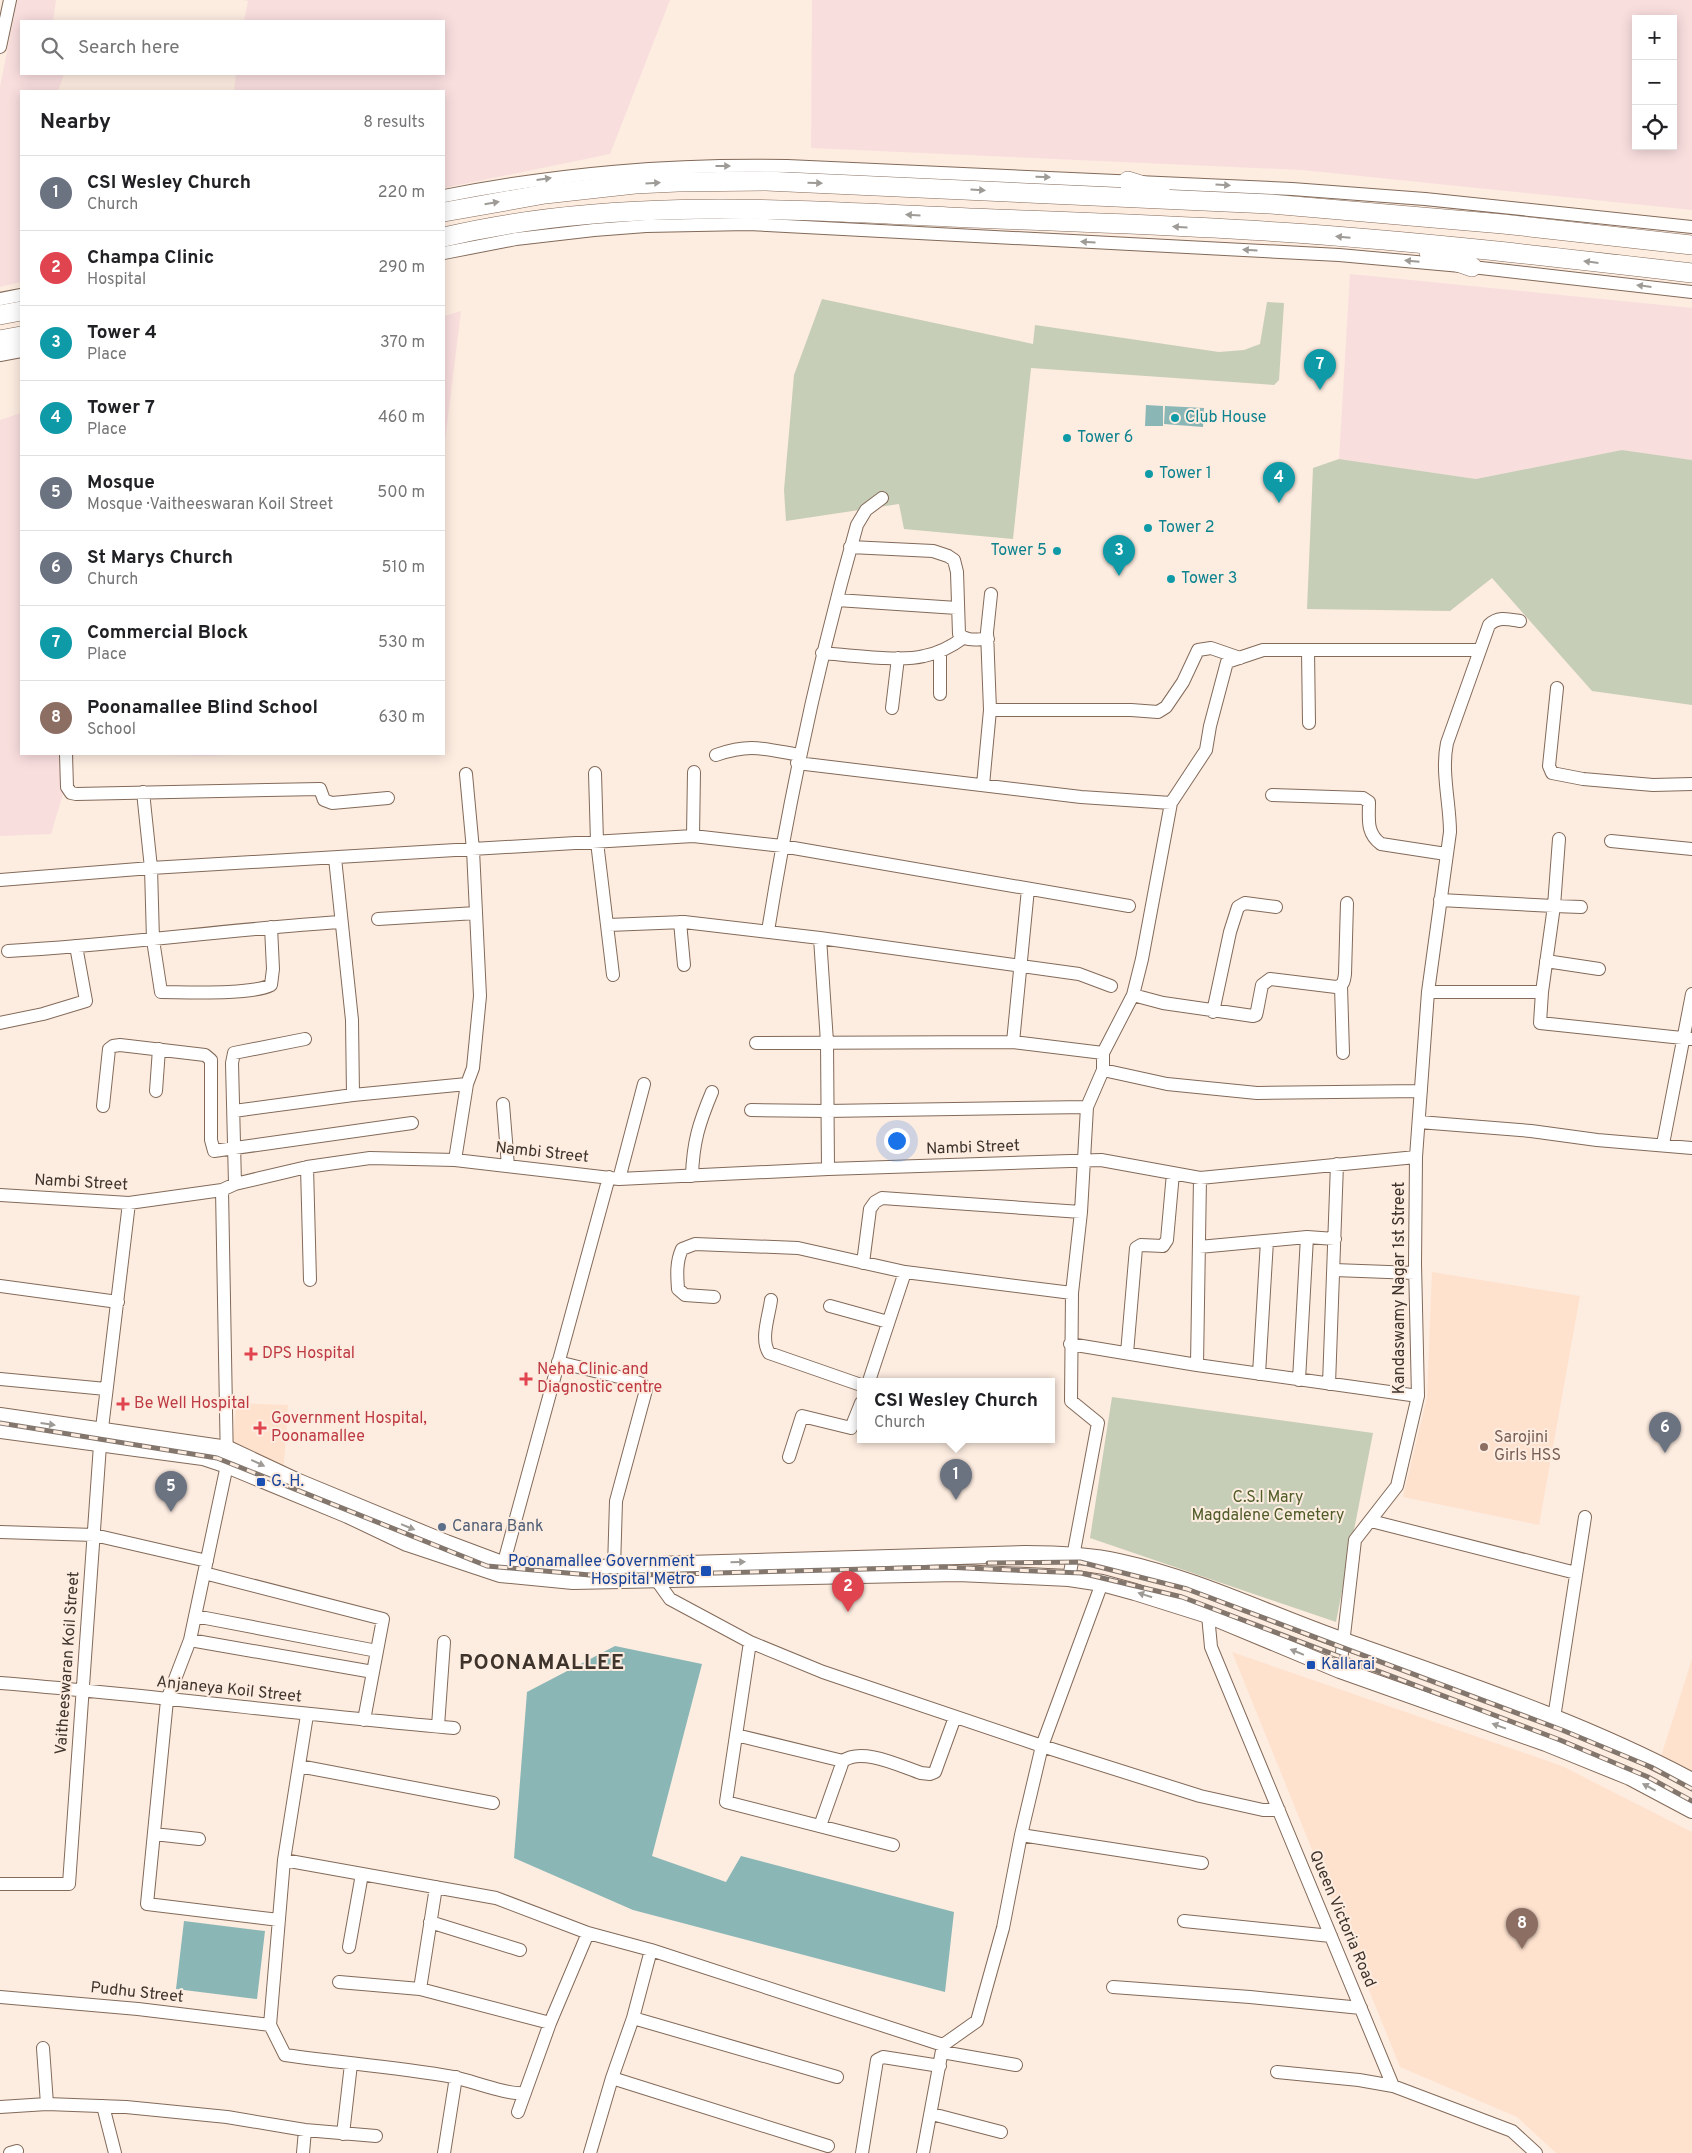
<!DOCTYPE html>
<html lang="en">
<head>
<meta charset="utf-8">
<style>
	:root { --surface:#fff; --page:#f2f2f2; --text:#202124; --muted:#757577; --line:#e0e0e0; --accent:#9d034c }
	body { margin:0; font-family:Overpass,sans-serif; background:var(--page); color:var(--text) }
	.controls { position:absolute; right:15px; top:15px; display:grid; overflow:hidden; border-radius:0px; box-shadow:0 2px 12px #0003 }
	.controls button { width:45px; height:45px; display:grid; place-items:center; padding:0; border:0; border-bottom:1px solid var(--line); background:var(--surface); color:var(--text); font:25px sans-serif }
	.you { position:absolute; left:896px; top:1140px; width:18px; height:18px; margin:-12px; border:4px solid #fff; border-radius:50%; background:#1a73e8; box-shadow:0 0 0 8px #1a73e833 }
	.badge { display:grid; place-items:center; width:32px; height:32px; border-radius:50%; background:var(--accent); color:#fff; font-size:16px; font-weight:700 }
	.pin { position:absolute; translate:-50% -41px; filter:drop-shadow(0 1px 2px #0008) }
	.pin::after { content:''; position:absolute; top:26px; width:18px; height:15px; background:inherit; clip-path:polygon(0 0,100% 0,50% 100%) }
	.popup { position:absolute; left:857px; top:1378px; width:198px; height:65px; box-sizing:border-box; display:grid; place-content:center; border-radius:0px; background:var(--surface); filter:drop-shadow(0 1px 4px #0005); font-size:16px; white-space:nowrap; color:var(--muted) }
	.popup b { font-size:19px; color:var(--text) }
	.popup::after { content:''; position:absolute; left:50%; top:100%; margin-left:-10px; border:10px solid transparent; border-top-color:var(--surface) }
	.list { margin:0; padding:0; list-style:none }
	h2 { display:flex; justify-content:space-between; align-items:center; height:65px; margin:0; padding:0 20px; font-size:21px }
	h2 small { font-size:16px; font-weight:400; color:var(--muted) }
	.list li { display:grid; grid-template-columns:32px 1fr auto; gap:15px; align-items:center; box-sizing:border-box; height:75px; padding:0 20px; border-top:1px solid var(--line) }
	.list b { display:block; font-size:19px; white-space:nowrap }
	.list p { margin:0; font-size:16px; white-space:nowrap; color:var(--muted) }
	.list em { font-size:16px; font-style:normal; color:var(--muted) }
	.icon { flex:none; width:28px; height:28px; fill:none; stroke:currentColor; stroke-width:2; stroke-linecap:round; stroke-linejoin:round }
	.map { position:relative; flex:none; width:1692px; height:2153px; overflow:hidden }
	.search { position:absolute; background:var(--surface); box-shadow:0 2px 12px #0003; left:20px; top:20px; width:425px; height:55px; display:flex; align-items:center; gap:12px; box-sizing:border-box; padding:0 18px; border-radius:0px; color:var(--muted); font-size:19px }
	.panel { position:absolute; background:var(--surface); box-shadow:0 2px 12px #0003; left:20px; top:90px; width:425px; height:665px; border-radius:0px }
	.map>svg:first-child { display:block }
	.industrial { fill:#f9dede; fill-rule:evenodd }
	.built { fill:#fee2ce }
	.green { fill:#c7ceb7 }
	.water { fill:#8ab6b6 }
	.lines { fill:none; stroke-linecap:round; stroke-linejoin:round }
	.minor-casing { stroke:#836a59; stroke-width:14 }
	.major-casing { stroke:#836a59; stroke-width:18 }
	.highway-casing { stroke:#836a59; stroke-width:20 }
	.minor { stroke:#fff; stroke-width:12 }
	.major { stroke:#fff; stroke-width:16 }
	.highway { stroke:#fff; stroke-width:19 }
	.rail-casing { stroke:#83766d; stroke-width:5 }
	.rail { stroke:#fdece0; stroke-width:3; stroke-dasharray:9; stroke-linecap:butt }
	.oneway { fill:#9e9a96 }
	.culture-dot { fill:#0f9aa8; stroke:#fdece0; stroke-width:2 }
	.health-dot { fill:#e0444e; stroke:#fdece0; stroke-width:2 }
	.education-dot { fill:#8d6e63; stroke:#fdece0; stroke-width:2 }
	.transit-dot { fill:#1a4fb4; stroke:#fdece0; stroke-width:2 }
	.service-dot { fill:#5c6f8a; stroke:#fdece0; stroke-width:2 }
	.labels { text-anchor:middle; dominant-baseline:central; stroke-width:4; stroke-linejoin:round; paint-order:stroke }
	.culture-label { font-size:16px; fill:#0d838f; stroke:#fdece0; text-anchor:start }
	.street-label { font-size:16px; fill:#3e342c; stroke:#fdece0 }
	.health-label { font-size:16px; fill:#be3a42; stroke:#fdece0; text-anchor:start }
	.education-label { font-size:16px; fill:#785e54; stroke:#fdece0; text-anchor:start }
	.transit-label { font-size:16px; fill:#164399; stroke:#fdece0; text-anchor:start }
	.park-label { font-size:16px; fill:#505c28; stroke:#fdece0 }
	.service-label { font-size:16px; fill:#4e5e75; stroke:#fdece0; text-anchor:start }
	.district-label { font-size:21px; font-weight:bold; letter-spacing:1px; fill:#3e342c; stroke:#fdece0 }
</style>
</head>
<body>
<div class="map">
<svg width="1692" height="2153" viewBox="0 0 1692 2153">
	<rect width="100%" height="100%" fill="#fdece0"/>
	<!-- industrial -->
	<path class="industrial" d="M17 0H56L53 21H54H21V74H64L58 91H21V282L0 287V87Z
		M243 0H670L610 154 444 188V91H234L236 74H444V21H244L248 1Z
		M812 0H1692V210L1302 170 811 148ZM1636 19H1673V146H1636Z
		M1350 274 1692 308V460L1622 450 1476 479 1339 459Z
		M461 311 444 449V316Z
		M21 413V754H75L51 834 0 836V420Z
		M125 754H255L208 756Z"/>
	<!-- built -->
	<path class="built" d="M1432 1272 1580 1296 1539 1525 1403 1497 1427 1397Z
		M236 1403 288 1405 283 1477 232 1451Z
		M1232 1652 1562 1766 1692 1832V2153H1556L1517 2117 1400 2067Z
		M1692 1659V1781L1659 1763Z"/>
	<!-- green -->
	<path class="green" d="M822 299 1033 344 1035 325 1219 352 1244 350 1260 344 1267 302 1284 303 1279 380 1274 385 1031 368 1013 539 904 529 899 504 786 521 784 490 794 375Z
		M1622 450 1692 460V705L1592 691 1492 578 1450 611 1307 609 1313 468 1339 459 1476 479Z
		M1112 1397 1373 1433 1336 1622 1090 1538Z"/>
	<!-- water -->
	<path class="water" d="M1146 405 1163 406V426H1145Z
		M1165 406 1204 408 1203 427 1164 424Z
		M615 1646 702 1664 652 1856 726 1882 741 1856 954 1912 945 1992 633 1910 514 1858 527 1692Z
		M184 1921 265 1931 257 1999 176 1989Z"/>
	<g class="lines">
		<defs>
			<path id="minor" d="M0 47 10 0
				M444 196C561 173 668 164 787 166L1292 189 1425 199 1692 227
				M444 253 516 239 594 230 646 226 748 224 1339 255 1472 267 1692 292
				M0 299 21 295
				M0 355 21 351
				M850 547 933 551 948 556 954 560 957 572 959 634C967 642 977 639 988 639
				M837 600 957 608
				M1308 650 1309 723
				M822 653C849 655 900 662 924 656 939 653 951 647 963 638
				M1557 688 1549 766 1552 773 1583 779 1653 785 1692 784
				M940 694V651
				M892 708 898 658
				M990 710H1131L1158 712 1166 707 1183 682 1198 650 1211 648 1240 658
				M66 754 67 787 71 793 76 794 320 789 324 800 332 803 388 798
				M716 755C751 743 764 749 799 755
				M797 763 1081 797 1171 803
				M595 773 597 842 613 975
				M983 785 990 710 987 632 991 594
				M143 792 151 868 153 940 161 992C186 992 252 995 271 985L273 969 271 927
				M1272 795 1363 798 1369 802C1369 819 1366 833 1381 844L1446 854
				M693 836 694 772
				M1559 839 1554 906 1581 907
				M1611 841 1692 849
				M335 858 352 1020 353 1095
				M0 880 151 868 693 836 782 846 1129 906
				M1440 900 1554 906 1542 992
				M378 919 476 913
				M680 922 684 965
				M608 925 684 922 820 938 1079 974 1111 986
				M768 931C790 794 819 659 857 525L866 510 882 498
				M820 938 827 1042 828 1169
				M8 951C119 945 230 929 341 922
				M1546 961 1599 969
				M1341 986 1343 1053
				M1428 992H1542L1540 1023 1692 1039
				M1133 995 1163 1003 1253 1016 1256 1015 1257 1011 1262 985 1270 979 1336 987C1344 985 1344 981 1345 974L1347 903
				M1213 1012 1230 932 1238 907 1245 903 1276 907
				M0 1023 43 1014 86 1001 76 946
				M1013 1042 1028 889
				M756 1043 1013 1042 1103 1053
				M1103 1070 1167 1084 1257 1093 1421 1091
				M156 1091 159 1049
				M503 1104 508 1166
				M103 1106 109 1049 113 1046 120 1045 205 1055 211 1060V1140L214 1151 412 1123
				M751 1110 826 1111 1087 1107
				M234 1111 353 1095 467 1084
				M1419 1122 1531 1131 1597 1140 1692 1148
				M1663 1144 1692 994
				M455 1160 467 1084 473 1068 480 996 473 850 466 774
				M307 1167 310 1280
				M692 1176C693 1142 699 1123 712 1092
				M619 1179 644 1084
				M235 1184 232 1063 234 1053 305 1039
				M222 1190 227 1465 190 1640 167 1700 147 1904 279 1920
				M0 1195 129 1203 222 1190 235 1184 307 1167 370 1158 455 1160 619 1179 828 1169 1101 1160 1200 1178 1416 1157
				M1199 1247 1307 1237 1335 1239
				M863 1263 870 1209 875 1202 882 1198 1081 1212
				M1334 1270 1415 1273
				M0 1286 118 1302
				M714 1297 685 1295 678 1289C677 1275 676 1262 682 1249L695 1244 798 1248 905 1272 1072 1293
				M771 1300C769 1316 760 1339 769 1353L861 1385
				M830 1306 888 1322
				M1070 1344 1197 1365 1418 1396
				M1127 1353 1136 1248 1141 1245 1163 1246 1167 1240 1173 1173
				M558 1362 631 1380 642 1384 646 1390 616 1501 614 1568
				M1197 1365 1200 1178
				M1259 1374 1267 1241
				M0 1379 106 1389
				M1299 1380 1307 1237
				M869 1381 905 1272
				M1329 1384 1337 1164
				M789 1457 802 1416 851 1428 861 1403
				M1371 1521 1576 1573
				M0 1532 94 1535 207 1561
				M204 1573 383 1619 364 1720
				M501 1573 609 1177
				M655 1573V1578L670 1599 750 1642 823 1672 1042 1746 1200 1796 1263 1810H1279
				M1069 1578 1098 1423 1071 1401 1072 1293 1081 1212 1087 1107 1103 1070V1053L1133 995 1142 959 1171 803 1206 750 1210 726 1227 662 1263 650H1479
				M1208 1615 1211 1647 1393 2086 1512 2131 1536 2153
				M195 1616 377 1651
				M190 1640 373 1672
				M750 1642 726 1802 893 1845
				M1340 1670 1355 1540 1397 1486 1418 1396 1415 1264 1416 1157 1428 992 1450 832C1450 803 1441 772 1447 743L1489 625C1498 616 1508 619 1520 621
				M0 1683C152 1695 303 1715 454 1728
				M307 1715 284 1860 270 2025 285 2055C341 2063 397 2067 453 2077 473 2081 506 2095 525 2093
				M1554 1718 1585 1517
				M438 1726 444 1642
				M736 1735 843 1761
				M299 1766 493 1803
				M820 1826 843 1761C862 1747 900 1766 921 1773L930 1774 935 1772 955 1717
				M154 1834 199 1839
				M1021 1835 1202 1863
				M284 1860 496 1898 588 1933 651 1950 943 2045 977 2021 1003 1928 1021 1835 1042 1746 1102 1583
				M0 1884H69L100 1445 129 1203
				M1184 1921 1331 1936
				M430 1922 520 1950
				M349 1947 362 1874
				M339 1982 420 1989 550 2023
				M1113 1987 1250 1997 1361 2008
				M420 1989 436 1887
				M0 1997 138 2009 270 2025
				M633 2018 837 2077
				M43 2048 47 2104
				M942 2052 1016 2065
				M1277 2072 1359 2080 1393 2086
				M612 2078 828 2146
				M103 2106 115 2153
				M0 2107 47 2104 126 2107 227 2117 305 2130 376 2136
				M518 2112 550 2023 588 1933
				M932 2114 1001 2132
				M343 2134 351 2064
				M10 2153 17 2151
				M303 2153 305 2130
				M444 2153 456 2077
				M590 2153 612 2078 633 2018 651 1950
				M862 2153 877 2060 883 2057 940 2066
				M923 2153 943 2045"/>
			<path id="major" d="M0 1416 228 1449 296 1481 446 1543 502 1564 582 1569 654 1565 1025 1554C1057 1554 1088 1555 1119 1562 1197 1579 1270 1615 1344 1641 1462 1683 1582 1722 1692 1781
				M0 1430 203 1457 227 1465 348 1515 407 1543 500 1574 573 1581 958 1573 1069 1578 1102 1583 1135 1592 1208 1615 1340 1670 1546 1743 1630 1777 1692 1810"/>
			<path id="highway" d="M1128 181 1160 191
				M444 212 545 194 635 184 678 182 766 181 1270 204 1503 224 1692 245
				M444 237C617 196 795 210 970 218 1073 222 1176 225 1279 232 1417 241 1554 257 1692 273
				M1429 252 1472 267
				M0 315 21 311
				M0 340 21 336"/>
		</defs>
		<!-- minor casing -->
		<use href="#minor" class="minor-casing"/>
		<!-- major casing -->
		<use href="#major" class="major-casing"/>
		<!-- highway casing -->
		<use href="#highway" class="highway-casing"/>
		<!-- minor -->
		<use href="#minor" class="minor"/>
		<!-- major -->
		<use href="#major" class="major"/>
		<!-- highway -->
		<use href="#highway" class="highway"/>
		<defs>
			<path id="rail" d="M0 1423 217 1458 487 1566 601 1576 943 1567 1081 1573 1182 1597 1560 1740 1648 1777 1692 1801
				M988 1563 1080 1562 1187 1589 1562 1730 1651 1767 1692 1789"/>
		</defs>
		<!-- rail casing -->
		<use href="#rail" class="rail-casing"/>
		<!-- rail -->
		<use href="#rail" class="rail"/>
	</g>
	<!-- one-way arrows -->
	<defs><path id="oneway-solid" d="M-6-.8H1V-3.2L6.5 0L1 3.2V.8H-6Z" transform="scale(1.25)"/></defs>
	<g class="oneway">
		<use href="#oneway-solid" transform="translate(723 166)"/>
		<use href="#oneway-solid" transform="translate(1043 177) rotate(2)"/>
		<use href="#oneway-solid" transform="translate(544 179) rotate(-8)"/>
		<use href="#oneway-solid" transform="translate(653 183) rotate(-3)"/>
		<use href="#oneway-solid" transform="translate(815 183) rotate(2)"/>
		<use href="#oneway-solid" transform="translate(1223 185) rotate(3)"/>
		<use href="#oneway-solid" transform="translate(978 190) rotate(3)"/>
		<use href="#oneway-solid" transform="translate(492 203) rotate(-10)"/>
		<use href="#oneway-solid" transform="translate(913 215) rotate(-177)"/>
		<use href="#oneway-solid" transform="translate(1180 227) rotate(-177)"/>
		<use href="#oneway-solid" transform="translate(1343 237) rotate(-175)"/>
		<use href="#oneway-solid" transform="translate(1088 242) rotate(-177)"/>
		<use href="#oneway-solid" transform="translate(1250 250) rotate(-177)"/>
		<use href="#oneway-solid" transform="translate(1412 261) rotate(-175)"/>
		<use href="#oneway-solid" transform="translate(1591 262) rotate(-173)"/>
		<use href="#oneway-solid" transform="translate(1644 286) rotate(-173)"/>
		<use href="#oneway-solid" transform="translate(48 1424) rotate(8)"/>
		<use href="#oneway-solid" transform="translate(258 1463) rotate(25)"/>
		<use href="#oneway-solid" transform="translate(408 1527) rotate(22)"/>
		<use href="#oneway-solid" transform="translate(738 1562) rotate(-2)"/>
		<use href="#oneway-solid" transform="translate(1145 1595) rotate(-162)"/>
		<use href="#oneway-solid" transform="translate(1297 1652) rotate(-158)"/>
		<use href="#oneway-solid" transform="translate(1499 1726) rotate(-160)"/>
		<use href="#oneway-solid" transform="translate(1649 1787) rotate(-152)"/>
	</g>
	<!-- markers -->
	<g class="culture-dot">
		<circle cx="1175" cy="418" r="5"/>
		<circle cx="1067" cy="438" r="5"/>
		<circle cx="1149" cy="474" r="5"/>
		<circle cx="1148" cy="528" r="5"/>
		<circle cx="1057" cy="551" r="5"/>
		<circle cx="1171" cy="579" r="5"/>
	</g>
	<g class="health-dot">
		<path d="M248.5 1346.5h5v5h5v5h-5v5h-5v-5h-5v-5h5z"/>
		<path d="M523.5 1371.5h5v5h5v5h-5v5h-5v-5h-5v-5h5z"/>
		<path d="M120.5 1396.5h5v5h5v5h-5v5h-5v-5h-5v-5h5z"/>
		<path d="M257.5 1420.5h5v5h5v5h-5v5h-5v-5h-5v-5h5z"/>
	</g>
	<circle class="education-dot" cx="1484" cy="1447" r="5"/>
	<g class="transit-dot">
		<rect x="256" y="1477" width="10" height="10" rx="2.5"/>
		<rect x="700" y="1565" width="12" height="12" rx="2.5"/>
		<rect x="1306" y="1660" width="10" height="10" rx="2.5"/>
	</g>
	<circle class="service-dot" cx="442" cy="1527" r="5"/>
	<g class="labels">
		<!-- culture labels -->
		<g class="culture-label">
			<text x="1185" y="418">Club House</text>
			<text x="1077" y="438">Tower 6</text>
			<text x="1159" y="474">Tower 1</text>
			<text x="1158" y="528">Tower 2</text>
			<text x="1047" y="551" text-anchor="end">Tower 5</text>
			<text x="1181" y="579">Tower 3</text>
		</g>
		<!-- street labels -->
		<g class="street-label">
			<text transform="translate(973 1148) rotate(-2)">Nambi Street</text>
			<text transform="translate(542 1153) rotate(6)">Nambi Street</text>
			<text transform="translate(81 1183) rotate(3)">Nambi Street</text>
			<text transform="translate(1400 1288) rotate(-90)">Kandaswamy Nagar 1st Street</text>
			<text transform="translate(68 1663) rotate(-86)">Vaitheeswaran Koil Street</text>
			<text transform="translate(229 1690) rotate(6)">Anjaneya Koil Street</text>
			<text transform="translate(1342 1919) rotate(67)">Queen Victoria Road</text>
			<text transform="translate(137 1993) rotate(6)">Pudhu Street</text>
		</g>
		<!-- health labels -->
		<g class="health-label">
			<text x="262" y="1354">DPS Hospital</text>
			<text x="537" y="1370">Neha Clinic and<tspan x="537" dy="18">Diagnostic centre</tspan></text>
			<text x="134" y="1404">Be Well Hospital</text>
			<text x="271" y="1419">Government Hospital,<tspan x="271" dy="18">Poonamallee</tspan></text>
		</g>
		<!-- education labels -->
		<g class="education-label">
			<text x="1494" y="1438">Sarojini<tspan x="1494" dy="18">Girls HSS</tspan></text>
		</g>
		<!-- transit labels -->
		<g class="transit-label">
			<text x="271" y="1482">G. H.</text>
			<text x="695" y="1562" text-anchor="end">Poonamallee Government<tspan x="695" dy="18">Hospital Metro</tspan></text>
			<text x="1321" y="1665">Kallarai</text>
		</g>
		<!-- park labels -->
		<g class="park-label">
			<text x="1268" y="1498">C.S.I Mary<tspan x="1268" dy="18">Magdalene Cemetery</tspan></text>
		</g>
		<!-- service labels -->
		<g class="service-label">
			<text x="452" y="1527">Canara Bank</text>
		</g>
		<!-- district labels -->
		<g class="district-label">
			<text x="542" y="1663">POONAMALLEE</text>
		</g>
	</g>
</svg>
<div class="controls">
<button>+</button>
<button>−</button>
<button><svg class="icon" aria-label="locate" viewBox="0 0 24 24"><circle cx="12" cy="12" r="6"/><path d="M12 2v4M12 18v4M2 12h4M18 12h4"/></svg></button>
</div>
<div class="you"></div>
<div class="pin badge" style="left:956px;top:1500px;background:#6b7280">1</div>
<div class="popup"><b>CSI Wesley Church</b>Church</div>
<div class="pin badge" style="left:848px;top:1612px;background:#e0444e">2</div>
<div class="pin badge" style="left:1119px;top:576px;background:#0f9aa8">3</div>
<div class="pin badge" style="left:1279px;top:503px;background:#0f9aa8">4</div>
<div class="pin badge" style="left:171px;top:1512px;background:#6b7280">5</div>
<div class="pin badge" style="left:1665px;top:1453px;background:#6b7280">6</div>
<div class="pin badge" style="left:1320px;top:390px;background:#0f9aa8">7</div>
<div class="pin badge" style="left:1522px;top:1949px;background:#8d6e63">8</div>
<div class="search"><svg class="icon" aria-label="search" viewBox="0 0 24 24"><circle cx="10" cy="10" r="6"/><path d="M15 15l6 6"/></svg>Search here</div>
<section class="panel">
<h2>Nearby<small>8 results</small></h2>
<ul class="list">
<li><span class="badge" style="background:#6b7280">1</span><div><b>CSI Wesley Church</b><p>Church</p></div><em>220 m</em></li>
<li><span class="badge" style="background:#e0444e">2</span><div><b>Champa Clinic</b><p>Hospital</p></div><em>290 m</em></li>
<li><span class="badge" style="background:#0f9aa8">3</span><div><b>Tower 4</b><p>Place</p></div><em>370 m</em></li>
<li><span class="badge" style="background:#0f9aa8">4</span><div><b>Tower 7</b><p>Place</p></div><em>460 m</em></li>
<li><span class="badge" style="background:#6b7280">5</span><div><b>Mosque</b><p>Mosque · Vaitheeswaran Koil Street</p></div><em>500 m</em></li>
<li><span class="badge" style="background:#6b7280">6</span><div><b>St Marys Church</b><p>Church</p></div><em>510 m</em></li>
<li><span class="badge" style="background:#0f9aa8">7</span><div><b>Commercial Block</b><p>Place</p></div><em>530 m</em></li>
<li><span class="badge" style="background:#8d6e63">8</span><div><b>Poonamallee Blind School</b><p>School</p></div><em>630 m</em></li>
</ul>
</section>
</div>
</body>
</html>
